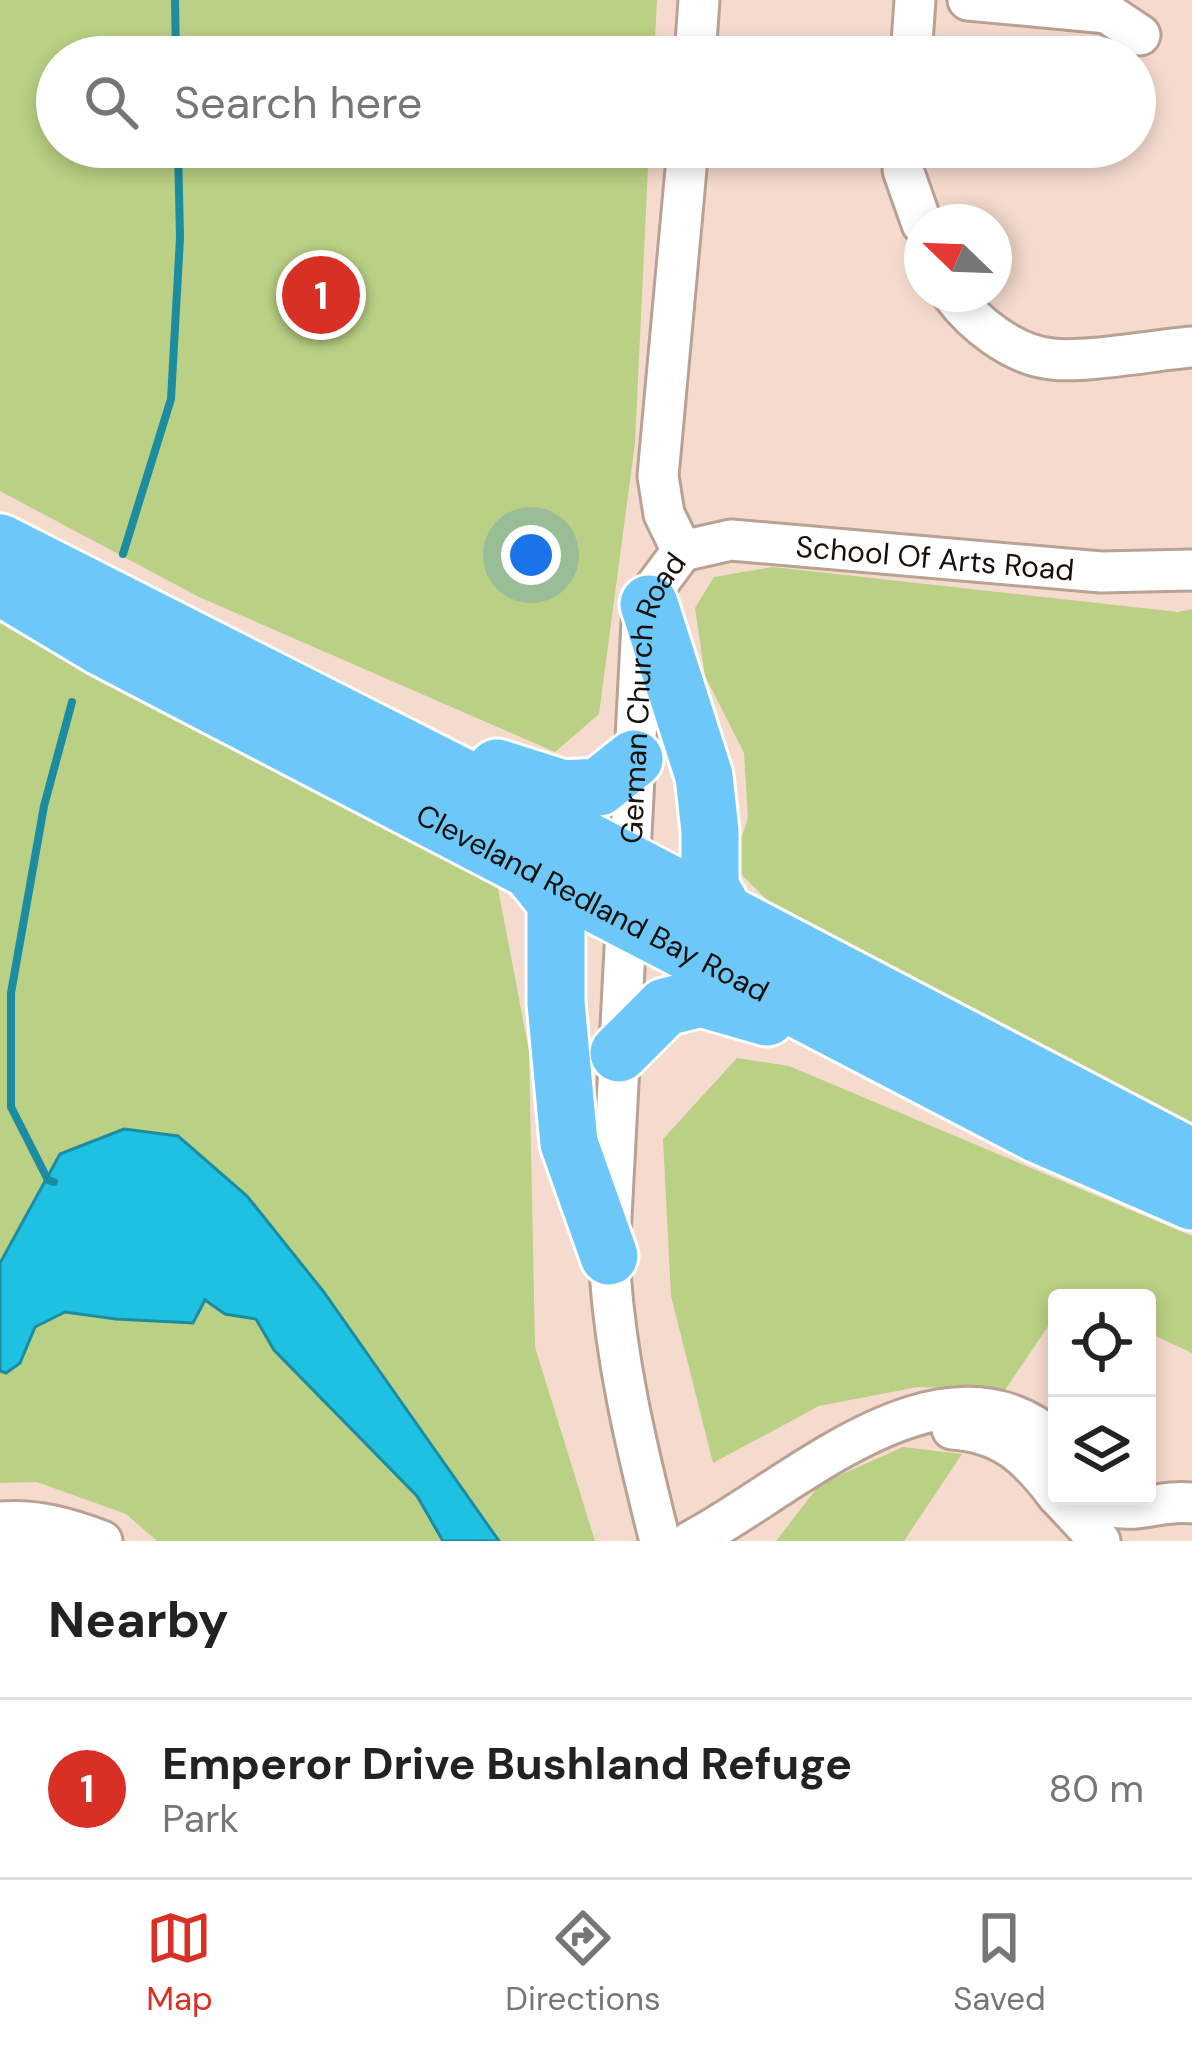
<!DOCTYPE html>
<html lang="en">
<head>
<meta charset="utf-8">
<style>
	:root { --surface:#fff; --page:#f2f2f2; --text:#222; --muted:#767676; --line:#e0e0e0; --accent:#d93025 }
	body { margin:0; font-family:"DM Sans",sans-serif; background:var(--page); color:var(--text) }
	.controls { position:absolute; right:36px; bottom:36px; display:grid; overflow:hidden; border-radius:12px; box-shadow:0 6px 18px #0003 }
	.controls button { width:108px; height:108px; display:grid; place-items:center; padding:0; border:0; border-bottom:3px solid var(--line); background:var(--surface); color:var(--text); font:60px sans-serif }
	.compass { position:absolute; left:904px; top:204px; width:108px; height:108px; border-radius:50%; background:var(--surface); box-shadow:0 6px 18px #0003; rotate:293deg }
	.you { position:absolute; left:531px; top:555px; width:42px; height:42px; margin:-30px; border:9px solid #fff; border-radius:50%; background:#1a73e8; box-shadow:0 0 0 18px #1a73e833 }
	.badge { display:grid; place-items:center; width:78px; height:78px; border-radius:50%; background:var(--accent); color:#fff; font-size:39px; font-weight:700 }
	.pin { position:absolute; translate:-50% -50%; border:6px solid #fff; box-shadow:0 3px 12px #0006 }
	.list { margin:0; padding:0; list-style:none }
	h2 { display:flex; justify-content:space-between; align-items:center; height:156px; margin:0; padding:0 48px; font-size:51px }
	h2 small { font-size:39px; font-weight:400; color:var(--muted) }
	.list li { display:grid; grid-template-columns:78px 1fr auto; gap:36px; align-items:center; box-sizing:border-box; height:180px; padding:0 48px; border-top:3px solid var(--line) }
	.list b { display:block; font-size:45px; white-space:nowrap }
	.list p { margin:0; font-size:39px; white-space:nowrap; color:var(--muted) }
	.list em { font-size:39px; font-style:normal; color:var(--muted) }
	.icon { flex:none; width:66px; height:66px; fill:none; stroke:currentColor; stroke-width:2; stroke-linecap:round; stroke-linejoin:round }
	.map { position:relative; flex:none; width:1192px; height:1541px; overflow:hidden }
	.search { position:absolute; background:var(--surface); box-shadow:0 6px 18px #0003; left:36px; right:36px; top:36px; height:132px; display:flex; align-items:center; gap:30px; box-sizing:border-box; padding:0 42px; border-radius:66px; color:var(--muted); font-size:45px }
	.sheet { height:336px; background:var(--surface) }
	nav { display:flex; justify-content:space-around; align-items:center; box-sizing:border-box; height:168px; border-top:3px solid var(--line); background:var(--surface); font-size:33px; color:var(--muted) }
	nav a { display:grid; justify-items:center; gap:6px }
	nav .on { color:var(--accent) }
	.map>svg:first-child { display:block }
	.green { fill:#bad084 }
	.water { fill:#1ec1e1; stroke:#1c8ca1; stroke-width:3 }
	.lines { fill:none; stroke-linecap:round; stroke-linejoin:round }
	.stream { stroke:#1c8ca1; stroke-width:8 }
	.minor-casing { stroke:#b9a194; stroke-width:45 }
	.highway-casing { stroke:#fff; stroke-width:63 }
	.minor { stroke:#fff; stroke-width:39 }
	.highway { stroke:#6dc8f9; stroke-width:57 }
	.labels { text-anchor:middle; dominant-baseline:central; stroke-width:9; stroke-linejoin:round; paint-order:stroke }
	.street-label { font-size:30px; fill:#18100b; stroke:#f5dbce }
</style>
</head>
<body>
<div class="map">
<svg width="1192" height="1541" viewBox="0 0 1192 1541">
	<rect width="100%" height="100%" fill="#f5dbce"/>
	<!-- green -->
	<path class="green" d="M0 0H657L654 57H57V147H649L635 443 599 714 555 752 199 597 0 491Z
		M773 567 1178 612 1192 609V1122L767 900 732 865 748 818 744 753 705 676 695 608 714 577Z
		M0 603 495 873 529 1051 535 1347 595 1541H499L406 1411 60 1154 0 1263Z
		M737 1058 789 1066 1192 1236V1353L1147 1332V1298H1057V1313L1005 1390 918 1387 819 1406 713 1463 671 1296 663 1139Z
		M205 1299 225 1314 256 1319 274 1350 417 1496 443 1541H157L126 1514 37 1482 0 1483V1371L6 1373 20 1363 35 1327 65 1312 116 1319 192 1323Z
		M903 1447 962 1454 904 1541H776L820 1484Z"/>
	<!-- water -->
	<path class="water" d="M124 1129 178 1136 247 1196 323 1291 499 1541H443L417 1496 274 1350 256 1319 225 1314 205 1300 193 1323 116 1319 65 1312 35 1327 20 1363 6 1373 0 1371V1263L60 1154Z"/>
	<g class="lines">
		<!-- stream -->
		<path class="stream" d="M175 0 176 57
			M123 554 171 399 180 238 178 147
			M54 1182 48 1180 11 1107V993L44 806 72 702"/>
		<defs>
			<g id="minor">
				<path d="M968 0 1107 13 1140 35"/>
				<path d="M695 57 699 0"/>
				<path d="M911 57 915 0"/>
				<path d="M905 147 903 170 922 224"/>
				<path d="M952 294C974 324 1013 355 1052 359 1085 363 1155 350 1192 347"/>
				<path id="s1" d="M682 551 731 540 1101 572 1192 570"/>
				<path d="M682 551 664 514 658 476 688 147"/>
				<path d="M952 1429C1002 1432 1028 1456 1057 1495"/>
				<path d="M1058 1496 1100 1541"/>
				<path d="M1103 1504C1137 1516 1158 1499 1192 1503"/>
				<path d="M0 1522C36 1519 68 1528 102 1541"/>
				<path id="s2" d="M660 1541C636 1446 614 1354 609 1256L642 623 656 586 682 551"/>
				<path d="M691 1541C790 1490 944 1339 1057 1443"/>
			</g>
			<g id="highway">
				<path d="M0 543 568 831 1192 1158"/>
				<path id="s3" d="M0 586 102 647 1036 1133 1192 1201"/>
				<path d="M649 604 704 776 710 831V887L725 913"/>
				<path d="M497 768 563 789 599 787 634 759"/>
				<path d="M527 866 556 902V1003L569 1143 609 1256"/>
				<path d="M619 1053 665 1007 701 998 767 1017"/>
			</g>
		</defs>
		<!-- minor casing -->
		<use href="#minor" class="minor-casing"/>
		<!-- highway casing -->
		<use href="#highway" class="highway-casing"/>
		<!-- minor -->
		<use href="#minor" class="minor"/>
		<!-- highway -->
		<use href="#highway" class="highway"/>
	</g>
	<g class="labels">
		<!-- street labels -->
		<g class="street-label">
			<text stroke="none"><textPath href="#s1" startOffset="255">School Of Arts Road</textPath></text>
			<text stroke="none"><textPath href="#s2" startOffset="852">German Church Road</textPath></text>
			<text stroke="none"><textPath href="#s3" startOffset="672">Cleveland Redland Bay Road</textPath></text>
		</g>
	</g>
</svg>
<div class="controls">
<button><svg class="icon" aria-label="locate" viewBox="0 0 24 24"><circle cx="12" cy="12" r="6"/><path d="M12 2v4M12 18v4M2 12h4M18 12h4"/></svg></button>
<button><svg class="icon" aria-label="layers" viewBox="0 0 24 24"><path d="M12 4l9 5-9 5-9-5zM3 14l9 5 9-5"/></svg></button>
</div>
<svg class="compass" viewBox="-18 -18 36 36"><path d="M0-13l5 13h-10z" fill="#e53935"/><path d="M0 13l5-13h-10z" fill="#767676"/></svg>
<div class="you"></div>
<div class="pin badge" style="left:321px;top:295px">1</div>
<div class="search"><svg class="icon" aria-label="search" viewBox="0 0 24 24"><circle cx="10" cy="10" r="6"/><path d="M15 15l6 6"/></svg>Search here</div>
</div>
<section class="sheet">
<h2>Nearby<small></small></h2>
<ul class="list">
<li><span class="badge">1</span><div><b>Emperor Drive Bushland Refuge</b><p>Park</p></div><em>80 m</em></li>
</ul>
</section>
<nav>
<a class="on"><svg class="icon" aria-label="map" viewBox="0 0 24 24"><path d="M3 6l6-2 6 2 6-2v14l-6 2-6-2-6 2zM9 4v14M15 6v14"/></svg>Map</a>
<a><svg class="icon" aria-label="directions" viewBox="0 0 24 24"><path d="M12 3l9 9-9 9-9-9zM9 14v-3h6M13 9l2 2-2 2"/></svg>Directions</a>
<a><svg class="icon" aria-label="saved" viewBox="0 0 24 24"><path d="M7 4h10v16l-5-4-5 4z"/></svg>Saved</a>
</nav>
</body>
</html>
